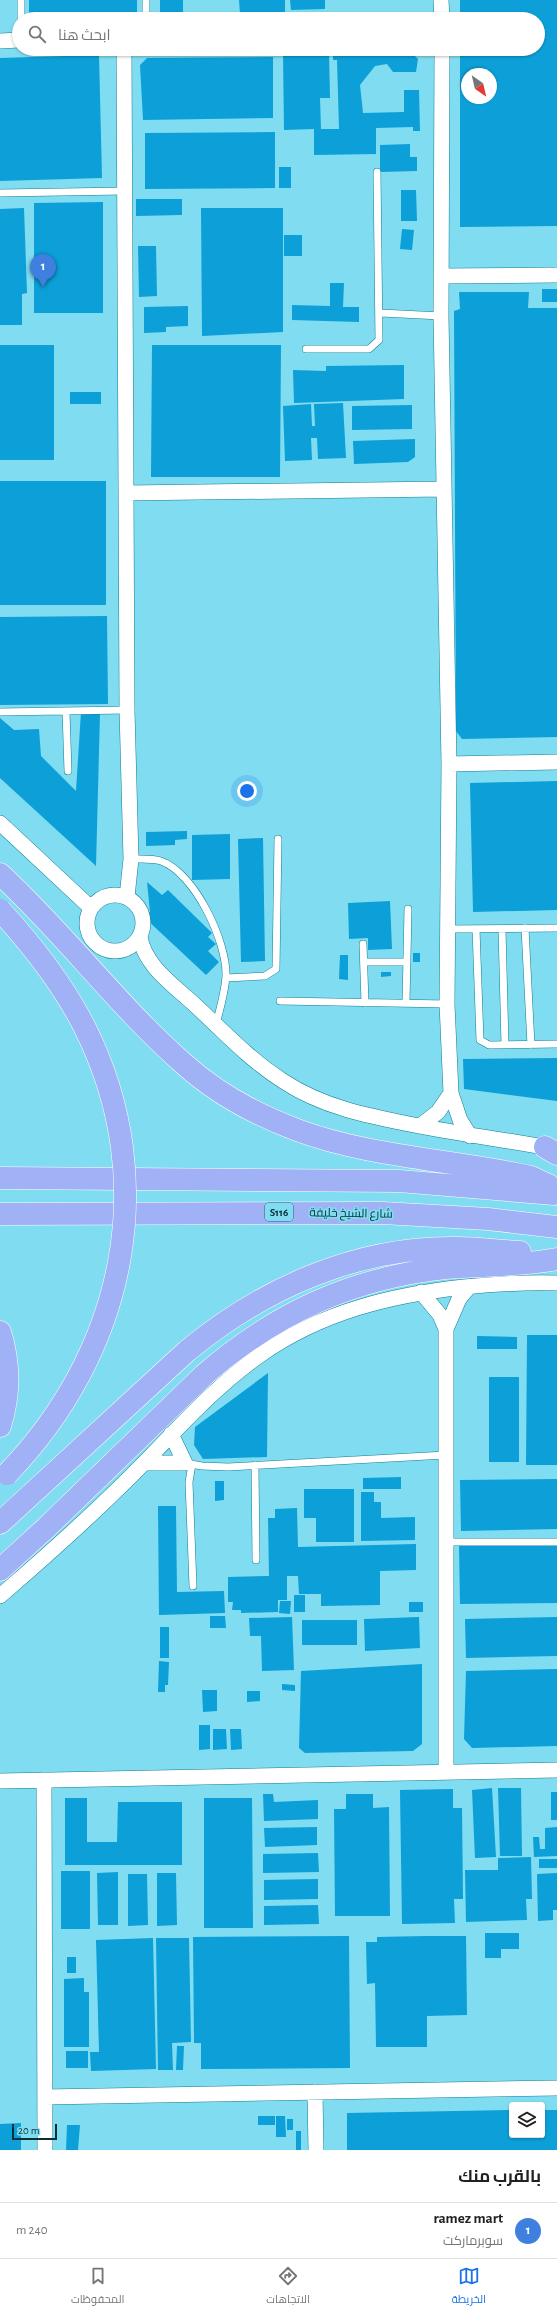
<!DOCTYPE html>
<html lang="ar">
<head>
<meta charset="utf-8">
<style>
	:root { --surface:#fff; --page:#f6f6f6; --text:#202124; --muted:#757577; --line:#e0e0e0; --accent:#1a73e8 }
	body { margin:0; font-family:"Alegreya Sans",Cairo,sans-serif; background:var(--page); color:var(--text); direction:rtl }
	.controls { position:absolute; right:12px; bottom:12px; display:grid; overflow:hidden; border-radius:4px; box-shadow:0 1px 3px #0004 }
	.controls button { width:36px; height:36px; display:grid; place-items:center; padding:0; border:0; border-bottom:1px solid var(--line); background:var(--surface); color:var(--text); font:20px sans-serif }
	.compass { position:absolute; left:461px; top:68px; width:36px; height:36px; border-radius:50%; background:var(--surface); box-shadow:0 1px 3px #0004; rotate:146deg }
	.scale { position:absolute; left:12px; bottom:10px; width:45px; box-sizing:border-box; padding-left:4px; border:2px solid #073139; border-top:0; font-size:11px; line-height:14px; white-space:nowrap; color:#073139; -webkit-text-stroke:3px #80dcf0; paint-order:stroke }
	.you { position:absolute; left:247px; top:791px; width:14px; height:14px; margin:-10px; border:3px solid #fff; border-radius:50%; background:#1a73e8; box-shadow:0 0 0 6px #1a73e833 }
	.badge { display:grid; place-items:center; width:26px; height:26px; border-radius:50%; background:var(--accent); color:#fff; font-size:13px; font-weight:700 }
	.pin { position:absolute; translate:-50% -33px; filter:drop-shadow(0 1px 2px #0008) }
	.pin::after { content:''; position:absolute; top:21px; width:14px; height:12px; background:inherit; clip-path:polygon(0 0,100% 0,50% 100%) }
	.list { margin:0; padding:0; list-style:none }
	h2 { display:flex; justify-content:space-between; align-items:center; height:52px; margin:0; padding:0 16px; font-size:17px }
	h2 small { font-size:13px; font-weight:400; color:var(--muted) }
	.list li { display:grid; grid-template-columns:26px 1fr auto; gap:12px; align-items:center; box-sizing:border-box; height:56px; padding:0 16px; border-top:1px solid var(--line) }
	.list b { display:block; font-size:15px; white-space:nowrap }
	.list p { margin:0; font-size:13px; white-space:nowrap; color:var(--muted) }
	.list em { font-size:13px; font-style:normal; color:var(--muted) }
	.icon { flex:none; width:22px; height:22px; fill:none; stroke:currentColor; stroke-width:2; stroke-linecap:round; stroke-linejoin:round }
	.map { position:relative; flex:none; width:557px; height:2150px; overflow:hidden; direction:ltr }
	.search { position:absolute; background:var(--surface); box-shadow:0 1px 3px #0004; left:12px; right:12px; top:12px; height:44px; display:flex; align-items:center; gap:10px; box-sizing:border-box; padding:0 14px; border-radius:22px; color:var(--muted); font-size:15px }
	.sheet { height:108px; background:var(--surface) }
	nav { display:flex; justify-content:space-around; align-items:center; box-sizing:border-box; height:56px; border-top:1px solid var(--line); background:var(--surface); font-size:11px; color:var(--muted) }
	nav a { display:grid; justify-items:center; gap:2px }
	nav .on { color:var(--accent) }
	.map>svg:first-child { display:block }
	.building { fill:#0c9fd8; fill-rule:evenodd }
	.lines { fill:none; stroke-linecap:round; stroke-linejoin:round }
	.lane-casing { stroke:#127e91; stroke-width:8 }
	.street-casing { stroke:#127e91; stroke-width:16 }
	.highway-casing { stroke:#fff; stroke-width:23 }
	.lane { stroke:#fff; stroke-width:7 }
	.street { stroke:#fff; stroke-width:15 }
	.highway { stroke:#a0b1f6; stroke-width:22 }
	.highway-bridge-casing { stroke:#fff; stroke-width:23; stroke-linecap:butt }
	.highway-bridge { stroke:#a0b1f6; stroke-width:22 }
	.labels { text-anchor:middle; dominant-baseline:central; stroke-width:3.5; stroke-linejoin:round; paint-order:stroke }
	.shield { fill:#80dcf0; stroke:#2b6470; stroke-width:1 }
	.shield-label { font-size:11px; font-weight:bold; fill:#073139 }
	.street-label { font-size:12px; fill:#073139; stroke:#80dcf0 }
</style>
</head>
<body>
<div class="map">
<svg width="557" height="2150" viewBox="0 0 557 2150">
	<rect width="100%" height="100%" fill="#80dcf0"/>
	<!-- building -->
	<path class="building" d="M29 0H137V14L29 16Z
		M160 0H183V15H160Z
		M239 0H285V13L240 14Z
		M290 0H325V9L291 10Z
		M460 0H557V226L460 227V49H538V19H460ZM467 74H491V98H467Z
		M333 51H410L418 59 416 72H393L387 64 375 66 360 85 363 113 404 112V90H419L420 131H413V127L376 128V154L314 155V129L284 130 283 53 329 52 330 98H320L321 129H339L337 60H333Z
		M99 55 102 178 0 181V58Z
		M273 57V118L143 120 140 65 147 58Z
		M275 132V188L145 189V133Z
		M410 144V157H417V171L380 172V145Z
		M279 167H291V188H279Z
		M401 190H416L417 221H401Z
		M136 199H182V215L136 216Z
		M103 202V313H34V203Z
		M24 208 27 293 22 294V325H0V209Z
		M201 208H283V332L202 336Z
		M402 229 414 230 412 250 400 249Z
		M284 235H302V256H284Z
		M138 246H156L157 296 139 297Z
		M330 283H344L343 307H359V322L292 320V305L330 306Z
		M542 289H557V302H542Z
		M459 292H529L528 308H557V737L462 739 456 731 454 311 460 309Z
		M188 306V326L166 327V332L144 333V307Z
		M0 345H54V460H0Z
		M152 345H281L280 477H151Z
		M404 365V399L294 403 293 370 326 371V366Z
		M70 392H101V404H70Z
		M343 403 346 458 318 459 317 438H311L312 460 285 461 283 406 311 404 312 426H315L314 404Z
		M412 405V429L352 430V406Z
		M415 439V457L408 462 354 464 353 441Z
		M0 481H106V605H0Z
		M107 616 108 704 0 705V617Z
		M81 712 100 713 96 866 0 778V718L14 730 39 729 41 756 76 791Z
		M557 781V910L473 912 470 783Z
		M187 831V839L175 840V845L146 846V832Z
		M230 834V879L192 880V835Z
		M263 838 265 961 241 962 238 839Z
		M147 882 162 895 168 890 212 933 208 937 216 944 208 951 219 962 206 975 145 918 150 912Z
		M390 901 392 949 368 950V938L349 939 348 903Z
		M413 953H420V962H413Z
		M340 955H348V980L339 979Z
		M381 972H391V976L381 977Z
		M557 1058V1101L464 1089 463 1059Z
		M527 1335H557V1465H526Z
		M477 1336 517 1337V1349H477Z
		M268 1373 267 1457 203 1459 194 1445 195 1427Z
		M489 1377H519V1462H489Z
		M401 1477V1489H363V1478Z
		M557 1479V1529L461 1531 460 1480Z
		M215 1481H224V1500L215 1501Z
		M304 1489H354V1542H316V1518H304Z
		M361 1492H374V1502H381V1518L415 1517V1540L361 1541Z
		M158 1506H176L177 1592 224 1591 225 1613 159 1615Z
		M297 1508 298 1547 416 1544V1570L380 1571V1605L321 1606V1594H299L298 1576H287V1600H278V1612L241 1613V1610H232L233 1602H228V1577L269 1576 268 1518H275V1509Z
		M557 1545V1603L460 1604 459 1546Z
		M294 1595H305V1612H294Z
		M280 1601H291L290 1614 279 1613Z
		M409 1602H423V1612H409Z
		M210 1616H225L226 1628H210Z
		M292 1617 294 1670 262 1671 261 1636H250L249 1618Z
		M419 1617 420 1648 365 1651 364 1619Z
		M557 1617V1656L466 1658 465 1619Z
		M302 1620H357V1645H302Z
		M160 1627H169V1658H160Z
		M159 1661 169 1662 168 1685H165V1692H158Z
		M422 1664V1744L413 1751 305 1753 299 1748 301 1671Z
		M557 1669V1746L472 1748 464 1739 466 1671Z
		M282 1684 295 1685V1691L282 1690Z
		M202 1690H217V1711L203 1712Z
		M247 1691H260V1701L247 1702Z
		M199 1725H210V1749L199 1750Z
		M213 1729H226L227 1749 213 1750Z
		M230 1729H241L242 1749 231 1750Z
		M492 1788 496 1857 475 1858 472 1790Z
		M498 1788H521L522 1856H500Z
		M453 1789V1808H462L463 1899H454L455 1923 402 1924 400 1790Z
		M551 1792H557V1820H551Z
		M263 1794H273L274 1802 318 1800V1819L264 1821Z
		M346 1794H373V1808L389 1807 390 1916H335L334 1809H346Z
		M65 1798H87V1842H117L118 1802H182V1865H65Z
		M204 1798H252L253 1928H204Z
		M317 1827V1845L265 1847 264 1828Z
		M557 1827V1856L534 1857 533 1837H539L540 1849H545V1828Z
		M318 1853 319 1872 263 1873V1854Z
		M531 1857 532 1899H526L527 1920 466 1922 465 1870H498V1858Z
		M539 1859H557V1868H539Z
		M61 1871H90V1929H61Z
		M118 1872V1925H98L97 1873Z
		M157 1873H176L177 1925 157 1926Z
		M557 1873V1910H553V1920L538 1921 537 1874Z
		M128 1874H147L148 1925 128 1926Z
		M318 1879V1899L264 1900V1880Z
		M318 1905 319 1924 264 1925V1906Z
		M485 1933H519V1949H501V1958H485Z
		M349 1936 350 2068 201 2069V2043H194L193 1937Z
		M426 1936H466L467 2015 427 2016V2047H376L375 1983 367 1984 366 1942H377V1937Z
		M153 1938 156 2069 91 2071 90 2052H99L96 1940Z
		M156 1938H189L191 2042 172 2043 173 2070H158Z
		M67 1957H76V1973H67Z
		M84 1978V1992H89V2047H64V1979Z
		M177 2046H184L183 2070H176Z
		M66 2051H88V2068H66Z
		M512 2110V2135H542V2110H557V2150H347V2113Z
		M258 2116H275V2125H258Z
		M276 2116H285L286 2137H276Z
		M287 2119H293V2130H287Z
		M21 2123V2150H0V2124Z
		M67 2125H80L78 2150H66Z
		M296 2131H301V2150H296Z"/>
	<g class="lines">
		<defs>
			<path id="lane" d="M21 19V0
				M146 19V0
				M0 193 125 191
				M381 313 441 316
				M306 349H369L379 340 377 172
				M66 711 68 771
				M0 712 127 710
				M131 859C140 859 152 858 161 861 195 873 227 942 226 976 225 992 220 1009 216 1024
				M525 928 531 1045
				M447 929 557 928
				M476 929 480 1040 489 1045 557 1044
				M502 929 505 1045
				M363 944 365 1003
				M364 962H407
				M226 978 265 976 276 969 278 839
				M280 1001 447 1004
				M406 1003 408 909
				M185 1463 202 1466 228 1467 446 1455
				M192 1464 189 1482 193 1586
				M255 1465 256 1560
				M446 1542H557"/>
			<path id="street" d="M441 0 442 19
				M0 41 19 40
				M124 49 127 710 131 859 127 897
				M442 49 441 316 449 764 447 1004 451 1093 460 1120 470 1136
				M441 276 557 275
				M126 493 444 489
				M449 764 557 762
				M0 823 91 908
				M87 923a28 28 0 1 1 56 0a28 28 0 1 1-56 0Z
				M140 937C145 967 175 986 196 1006 224 1032 250 1060 283 1081 322 1107 368 1116 414 1125 460 1134 507 1140 554 1149
				M420 1126 438 1112 451 1093
				M421 1292 440 1315 446 1329
				M171 1434 185 1463
				M144 1463H185
				M0 1596C50 1553 99 1509 145 1462 181 1425 217 1385 260 1355 321 1312 391 1295 464 1287 494 1284 526 1282 557 1283
				M446 1771V1329L459 1299 469 1287
				M44 1780 45 2150
				M0 1781 557 1770
				M315 2092 316 2150
				M45 2097 557 2088"/>
			<path id="highway" d="M0 874C65 934 118 1006 184 1064 216 1093 257 1115 297 1130 369 1157 455 1160 531 1177L548 1185 557 1192
				M545 1147 557 1154
				M0 1178 399 1181 554 1194
				M0 1214 383 1213 488 1219 557 1227
				M0 1332C10 1364 10 1394 0 1426
				M0 1523 187 1351C262 1289 357 1246 457 1248 478 1248 499 1251 520 1252
				M0 1570 46 1528 205 1374C276 1313 352 1278 445 1268 483 1265 520 1266 557 1259"/>
		</defs>
		<!-- lane casing -->
		<use href="#lane" class="lane-casing"/>
		<!-- street casing -->
		<use href="#street" class="street-casing"/>
		<!-- highway casing -->
		<use href="#highway" class="highway-casing"/>
		<!-- lane -->
		<use href="#lane" class="lane"/>
		<!-- street -->
		<use href="#street" class="street"/>
		<!-- highway -->
		<use href="#highway" class="highway"/>
		<defs>
			<path id="highway-bridge" d="M0 910C33 946 63 984 85 1028 162 1182 124 1353 7 1474"/>
		</defs>
		<!-- highway-bridge casing -->
		<use href="#highway-bridge" class="highway-bridge-casing"/>
		<!-- highway-bridge -->
		<use href="#highway-bridge" class="highway-bridge"/>
	</g>
	<g class="labels">
		<!-- shield labels -->
		<rect class="shield" x="265" y="1203" width="28" height="18" rx="3"/>
		<g class="shield-label">
			<text x="279" y="1212">S116</text>
		</g>
		<!-- street labels -->
		<g class="street-label">
			<text transform="translate(351 1213) rotate(1)">شارع الشيخ خليفة</text>
		</g>
	</g>
</svg>
<div class="controls">
<button><svg class="icon" aria-label="layers" viewBox="0 0 24 24"><path d="M12 4l9 5-9 5-9-5zM3 14l9 5 9-5"/></svg></button>
</div>
<svg class="compass" viewBox="-18 -18 36 36"><path d="M0-13l5 13h-10z" fill="#e53935"/><path d="M0 13l5-13h-10z" fill="#757577"/></svg>
<div class="scale">20 m</div>
<div class="you"></div>
<div class="pin badge" style="left:43px;top:287px;background:#3f7fe0">1</div>
<div class="search"><svg class="icon" aria-label="search" viewBox="0 0 24 24"><circle cx="10" cy="10" r="6"/><path d="M15 15l6 6"/></svg>ابحث هنا</div>
</div>
<section class="sheet">
<h2>بالقرب منك<small></small></h2>
<ul class="list">
<li><span class="badge" style="background:#3f7fe0">1</span><div><b>ramez mart</b><p>سوبرماركت</p></div><em>240 m</em></li>
</ul>
</section>
<nav>
<a class="on"><svg class="icon" aria-label="map" viewBox="0 0 24 24"><path d="M3 6l6-2 6 2 6-2v14l-6 2-6-2-6 2zM9 4v14M15 6v14"/></svg>الخريطة</a>
<a><svg class="icon" aria-label="directions" viewBox="0 0 24 24"><path d="M12 3l9 9-9 9-9-9zM9 14v-3h6M13 9l2 2-2 2"/></svg>الاتجاهات</a>
<a><svg class="icon" aria-label="saved" viewBox="0 0 24 24"><path d="M7 4h10v16l-5-4-5 4z"/></svg>المحفوظات</a>
</nav>
</body>
</html>
